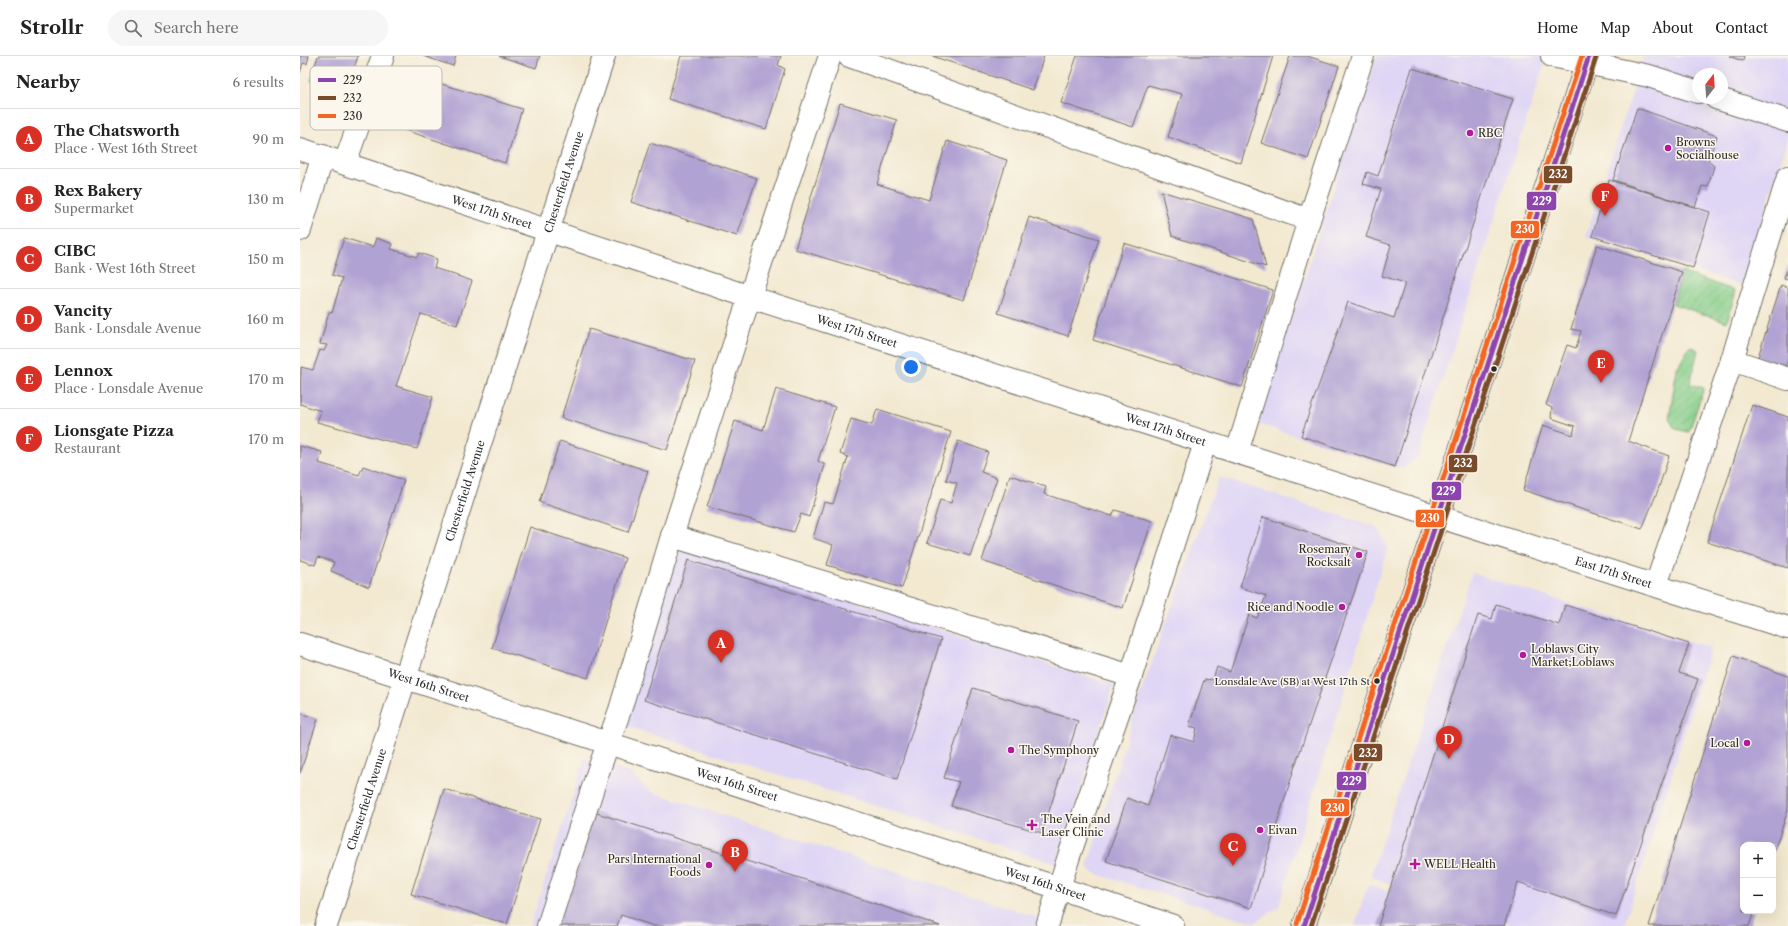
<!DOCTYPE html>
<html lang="en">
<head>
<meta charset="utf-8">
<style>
	:root { --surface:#fff; --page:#f6f6f6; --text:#222; --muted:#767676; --line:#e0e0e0; --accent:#d93025 }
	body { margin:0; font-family:"Libre Caslon Text",serif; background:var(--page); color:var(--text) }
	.controls { position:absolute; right:12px; bottom:12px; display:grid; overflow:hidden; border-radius:8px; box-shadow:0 4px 16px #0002 }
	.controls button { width:36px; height:36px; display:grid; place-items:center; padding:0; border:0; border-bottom:1px solid var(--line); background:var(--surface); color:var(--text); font:20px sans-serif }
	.compass { position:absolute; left:1392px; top:12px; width:36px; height:36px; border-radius:50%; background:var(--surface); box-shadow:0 4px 16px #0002; rotate:17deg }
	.you { position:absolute; left:611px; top:311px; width:14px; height:14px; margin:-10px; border:3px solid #fff; border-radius:50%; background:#1a73e8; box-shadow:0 0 0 6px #1a73e833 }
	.badge { display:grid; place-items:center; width:26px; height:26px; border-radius:50%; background:var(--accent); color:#fff; font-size:13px; font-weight:700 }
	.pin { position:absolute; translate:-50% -33px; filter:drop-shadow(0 1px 2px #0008) }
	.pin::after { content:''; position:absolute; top:21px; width:14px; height:12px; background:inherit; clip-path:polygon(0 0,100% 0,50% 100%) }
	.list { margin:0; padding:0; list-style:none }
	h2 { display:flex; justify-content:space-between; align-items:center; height:52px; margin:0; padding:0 16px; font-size:17px }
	h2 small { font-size:13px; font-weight:400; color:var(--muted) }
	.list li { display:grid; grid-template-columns:26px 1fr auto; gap:12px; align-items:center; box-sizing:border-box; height:60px; padding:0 16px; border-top:1px solid var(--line) }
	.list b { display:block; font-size:15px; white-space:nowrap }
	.list p { margin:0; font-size:13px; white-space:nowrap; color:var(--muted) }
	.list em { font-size:13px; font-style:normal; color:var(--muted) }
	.icon { flex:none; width:22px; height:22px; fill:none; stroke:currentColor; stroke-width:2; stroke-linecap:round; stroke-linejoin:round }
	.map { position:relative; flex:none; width:1488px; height:870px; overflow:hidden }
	header { display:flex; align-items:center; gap:24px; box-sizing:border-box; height:56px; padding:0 20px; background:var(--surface); border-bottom:1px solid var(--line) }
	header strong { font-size:19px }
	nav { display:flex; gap:22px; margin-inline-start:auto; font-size:14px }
	.search { width:280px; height:36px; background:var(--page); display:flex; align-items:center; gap:10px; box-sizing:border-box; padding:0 14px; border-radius:22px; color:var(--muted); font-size:15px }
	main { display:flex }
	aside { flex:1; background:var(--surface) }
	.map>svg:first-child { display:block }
	.built { fill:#dfd5f5; fill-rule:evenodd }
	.garden { fill:url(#garden-furrows); stroke:#587c5a }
	.building { fill:#b0a2d3 }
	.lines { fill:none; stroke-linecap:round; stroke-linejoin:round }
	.minor-casing { stroke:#716e65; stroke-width:24 }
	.major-casing { stroke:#716e65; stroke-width:24 }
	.minor { stroke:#fff; stroke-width:22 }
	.major { stroke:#fff; stroke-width:22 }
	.bus-1-casing { stroke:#fbf7ec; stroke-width:8 }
	.bus-2-casing { stroke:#fbf7ec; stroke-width:8 }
	.bus-3-casing { stroke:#fbf7ec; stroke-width:8 }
	.bus-1 { stroke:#8e44ad; stroke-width:5 }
	.bus-2 { stroke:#7a4b2a; stroke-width:5 }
	.bus-3 { stroke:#f26522; stroke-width:5 }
	.poi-dot { fill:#b5179e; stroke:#fbf7ec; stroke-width:1.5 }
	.bus-dot { fill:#2b2b2b; stroke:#fbf7ec; stroke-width:1.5 }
	.labels { text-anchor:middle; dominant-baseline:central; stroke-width:3; stroke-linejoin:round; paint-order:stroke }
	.bus-label { font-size:10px; fill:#2b2b2b; stroke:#fbf7ec; text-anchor:end }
	.poi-label { font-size:11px; fill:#2b2b2b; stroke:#fbf7ec; text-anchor:start }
	.street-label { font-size:11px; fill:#2b2b2b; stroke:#fbf7ec }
	.key { fill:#fbf7ec; stroke:#bdbab2; stroke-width:1 }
	.key-label { font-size:11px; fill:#2b2b2b }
	.line-badge { stroke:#fbf7ec; stroke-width:1.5 }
	.badge-label { font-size:11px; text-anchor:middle; font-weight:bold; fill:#fff }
</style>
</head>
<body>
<header>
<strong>Strollr</strong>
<div class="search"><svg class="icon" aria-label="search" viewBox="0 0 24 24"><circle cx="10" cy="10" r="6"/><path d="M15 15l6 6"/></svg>Search here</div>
<nav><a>Home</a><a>Map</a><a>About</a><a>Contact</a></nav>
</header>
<main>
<aside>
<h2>Nearby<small>6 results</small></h2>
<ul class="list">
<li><span class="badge">A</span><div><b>The Chatsworth</b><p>Place · West 16th Street</p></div><em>90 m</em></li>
<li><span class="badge">B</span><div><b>Rex Bakery</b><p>Supermarket</p></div><em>130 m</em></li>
<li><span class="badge">C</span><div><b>CIBC</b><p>Bank · West 16th Street</p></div><em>150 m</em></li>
<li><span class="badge">D</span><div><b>Vancity</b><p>Bank · Lonsdale Avenue</p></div><em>160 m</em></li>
<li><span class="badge">E</span><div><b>Lennox</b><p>Place · Lonsdale Avenue</p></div><em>170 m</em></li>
<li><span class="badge">F</span><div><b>Lionsgate Pizza</b><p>Restaurant</p></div><em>170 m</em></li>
</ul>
</aside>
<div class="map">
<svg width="1488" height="870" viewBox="0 0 1488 870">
	<defs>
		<pattern id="garden-furrows" width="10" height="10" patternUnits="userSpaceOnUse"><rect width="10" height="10" fill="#86cd89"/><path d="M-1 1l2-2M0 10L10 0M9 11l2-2" fill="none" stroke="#74b076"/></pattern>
	</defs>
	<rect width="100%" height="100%" fill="#fbf7ec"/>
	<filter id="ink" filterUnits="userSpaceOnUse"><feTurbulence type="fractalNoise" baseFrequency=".025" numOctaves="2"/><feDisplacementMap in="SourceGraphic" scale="8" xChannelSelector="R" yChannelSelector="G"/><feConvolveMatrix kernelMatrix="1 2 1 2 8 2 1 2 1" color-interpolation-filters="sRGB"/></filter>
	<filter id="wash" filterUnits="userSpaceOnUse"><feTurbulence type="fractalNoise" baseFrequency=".012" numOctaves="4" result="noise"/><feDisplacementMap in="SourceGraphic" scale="16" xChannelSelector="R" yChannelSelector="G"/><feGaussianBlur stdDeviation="0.9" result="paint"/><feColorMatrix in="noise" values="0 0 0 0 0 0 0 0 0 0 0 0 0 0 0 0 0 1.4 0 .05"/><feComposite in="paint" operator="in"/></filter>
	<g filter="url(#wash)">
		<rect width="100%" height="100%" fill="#f3e9d1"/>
		<!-- built -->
		<path class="built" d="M1077 0H1247L1118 401 1103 413 957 368Z
			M1344 0H1488V84L1441 229 1286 180ZM1398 18H1422V42H1398Z
			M919 421 1077 471 1088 491 979 850 955 867 793 817 787 811 841 636Z
			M377 489 814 629 757 808 320 668Z
			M1172 517 1411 592 1324 870H1218L1070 821Z
			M285 702 328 716 352 736 764 870H230Z
			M1068 828 1186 870H1055Z"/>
		<!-- garden -->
		<path class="garden" d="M1382 216 1436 235 1427 266 1373 248Z
			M1390 290 1398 294 1390 328 1404 332 1389 376 1375 373 1369 363 1377 312Z"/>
		<g id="blocks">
			<!-- building -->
			<path class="building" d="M0 0H9L7 8 3 7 0 17Z
				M18 0H58L46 37 10 25Z
				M123 0H156L153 10Z
				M199 0H240L236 12Z
				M381 0H481L478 9 485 13 466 73 368 43Z
				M632 0H744L733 34Z
				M777 0H973L941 107 868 81 882 38 848 29 833 71 761 47Z
				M990 0H1007L1039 10 1008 103 961 87Z
				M1429 0H1444L1443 5Z
				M1112 12 1213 43 1095 411 1001 380 1048 246 1094 262 1105 227 1082 220 1091 189 1066 181 1081 133 1063 128 1067 116 1078 120Z
				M100 15 222 53 205 107 83 67Z
				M540 47 597 64 577 128 629 144 647 85 707 104 664 244 495 193Z
				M1337 52 1417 80 1408 105 1414 110 1408 131 1402 130 1395 151 1313 124Z
				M350 87 457 122 437 180 331 146Z
				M1309 124 1410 156 1393 212 1292 180Z
				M861 135 953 163 966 211 872 180Z
				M729 161 799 183 768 280 698 257Z
				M44 182 73 191 76 182 93 188 91 193 117 201 119 197 137 203 134 212 172 225 157 269 121 258 96 330 133 341 117 393 17 366 21 355 0 348 1 311 13 314 20 294 24 295 27 289 20 288 29 256 32 257 42 222 32 219Z
				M824 187 973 234 942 331 793 284Z
				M1297 189 1382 216 1328 385 1369 400 1358 434 1342 473 1223 434 1243 369 1273 379 1275 370 1251 362 1252 352 1246 349 1267 289 1276 292 1281 275 1271 273Z
				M1488 209V223L1484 222Z
				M1481 229 1488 232V303L1486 310 1458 301Z
				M289 273 395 305 367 394 261 362Z
				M476 333 535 351 518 405 525 409 509 461 501 458 494 476 407 451 435 365 463 374Z
				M1452 349 1488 361V512L1407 486Z
				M577 353 651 376 602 532 527 509 533 489 513 482 524 446 533 448 548 401 540 398 551 363 572 369Z
				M260 385 348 415 328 476 239 446Z
				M658 385 688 396 681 416 697 422 670 500 627 487 640 444 651 447 657 427 646 424Z
				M0 390 22 396 19 407 59 419 63 410 104 424 69 531 31 515 34 506 18 501 15 509 0 504Z
				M710 419 746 431 744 438 812 460 815 454 852 465 823 552 682 505Z
				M963 461 1068 496 993 716 951 852 806 805 827 742 848 750 870 679 894 686 897 672 889 670 904 624 913 623 917 611 930 616 949 559 957 562 966 540 940 531Z
				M230 471 325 502 288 622 192 592Z
				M388 504 641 583 597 723 344 644Z
				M1196 548 1259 569 1265 549 1389 588 1379 617 1398 623 1316 860 1218 826 1204 870H1078L1178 559 1192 563Z
				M1433 600 1488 620V754L1473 798V789H1443V855H1454L1449 870H1349Z
				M673 632 778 665 742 777 651 750 659 726 644 722Z
				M0 657 18 663 0 717Z
				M144 733 240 763 207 868 111 838Z
				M294 756 515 827 640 870H354L321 859 317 870H257Z"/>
		</g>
	</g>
	<g filter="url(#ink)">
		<use href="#blocks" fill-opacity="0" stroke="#716e65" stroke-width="1"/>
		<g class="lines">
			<defs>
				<g id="minor">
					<path d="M549 0 1009 164"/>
					<path d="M1252 0 1349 20 1398 36"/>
					<path d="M1416 42 1488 65"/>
					<path id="s1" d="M0 93 450 241 1488 572"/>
					<path d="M45 107 83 0"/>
					<path d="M0 174 23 100"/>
					<path d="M1432 304 1488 121"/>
					<path d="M937 396 1009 164 1063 0"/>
					<path d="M372 480 831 620"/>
					<path d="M1356 529 1432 304 1488 323"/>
					<path id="s2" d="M0 588 759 832 873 870"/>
					<path id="s3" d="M26 870 304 0"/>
					<path d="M248 870 299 713 320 654 372 480 440 270 530 0"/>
					<path d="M747 870 769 800 831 620 905 387"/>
				</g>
				<path id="major" d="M1004 870 1289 0"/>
			</defs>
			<!-- minor casing -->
			<use href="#minor" class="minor-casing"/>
			<!-- major casing -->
			<use href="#major" class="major-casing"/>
			<!-- minor -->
			<use href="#minor" class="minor"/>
			<!-- major -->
			<use href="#major" class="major"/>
			<defs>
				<path id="bus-1" d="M1004 870 1289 0"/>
				<path id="bus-2" d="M1011 870 1296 2"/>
				<path id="bus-3" d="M997 868 1282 0"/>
			</defs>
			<!-- bus-1 casing -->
			<use href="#bus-1" class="bus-1-casing"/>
			<!-- bus-2 casing -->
			<use href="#bus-2" class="bus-2-casing"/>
			<!-- bus-3 casing -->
			<use href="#bus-3" class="bus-3-casing"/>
			<!-- bus-1 -->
			<use href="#bus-1" class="bus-1"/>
			<!-- bus-2 -->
			<use href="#bus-2" class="bus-2"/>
			<!-- bus-3 -->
			<use href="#bus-3" class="bus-3"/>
		</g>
	</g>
	<!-- markers -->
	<g class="poi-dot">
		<circle cx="1170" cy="77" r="4"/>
		<circle cx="1368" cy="92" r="4"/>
		<circle cx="1059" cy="499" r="4"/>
		<circle cx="1042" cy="551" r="4"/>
		<circle cx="1223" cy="599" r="4"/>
		<circle cx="1447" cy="687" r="4"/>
		<circle cx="711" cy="694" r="4"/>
		<path d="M730 763h4v4h4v4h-4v4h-4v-4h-4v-4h4z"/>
		<circle cx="960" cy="774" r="4"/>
		<path d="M1113 802h4v4h4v4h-4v4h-4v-4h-4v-4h4z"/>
		<circle cx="409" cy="809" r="4"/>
	</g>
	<g class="bus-dot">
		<circle cx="1194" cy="313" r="3.5"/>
		<circle cx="1077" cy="625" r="3.5"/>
	</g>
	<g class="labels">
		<!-- bus labels -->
		<g class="bus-label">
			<text x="1070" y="625">Lonsdale Ave (SB) at West 17th St</text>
		</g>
		<!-- poi labels -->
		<g class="poi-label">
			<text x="1178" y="77">RBC</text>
			<text x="1376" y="86">Browns<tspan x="1376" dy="13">Socialhouse</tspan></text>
			<text x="1051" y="493" text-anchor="end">Rosemary<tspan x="1051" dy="13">Rocksalt</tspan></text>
			<text x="1034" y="551" text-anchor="end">Rice and Noodle</text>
			<text x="1231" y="593">Loblaws City<tspan x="1231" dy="13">Market;Loblaws</tspan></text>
			<text x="1439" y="687" text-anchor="end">Local</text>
			<text x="719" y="694">The Symphony</text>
			<text x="741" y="763">The Vein and<tspan x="741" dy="13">Laser Clinic</tspan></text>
			<text x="968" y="774">Eivan</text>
			<text x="401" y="803" text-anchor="end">Pars International<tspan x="401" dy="13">Foods</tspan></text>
			<text x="1124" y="808">WELL Health</text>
		</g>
		<!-- street labels -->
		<g class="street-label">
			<text stroke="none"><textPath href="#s3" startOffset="781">Chesterfield Avenue</textPath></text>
			<text stroke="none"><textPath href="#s1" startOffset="202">West 17th Street</textPath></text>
			<text stroke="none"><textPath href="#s1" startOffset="586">West 17th Street</textPath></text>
			<text stroke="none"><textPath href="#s1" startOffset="910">West 17th Street</textPath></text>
			<text stroke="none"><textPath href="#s3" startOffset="457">Chesterfield Avenue</textPath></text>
			<text stroke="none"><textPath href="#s1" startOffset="1380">East 17th Street</textPath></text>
			<text stroke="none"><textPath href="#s2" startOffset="135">West 16th Street</textPath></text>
			<text stroke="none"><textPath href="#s2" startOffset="459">West 16th Street</textPath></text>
			<text stroke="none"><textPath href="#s3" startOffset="133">Chesterfield Avenue</textPath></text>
			<text stroke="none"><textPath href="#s2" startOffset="783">West 16th Street</textPath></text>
		</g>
	</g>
	<!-- legend -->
	<rect x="10" y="10" width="132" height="64" rx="6" class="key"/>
	<rect x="18" y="22" width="18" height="4" fill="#8e44ad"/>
	<rect x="18" y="40" width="18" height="4" fill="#7a4b2a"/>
	<rect x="18" y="58" width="18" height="4" fill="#f26522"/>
	<g class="key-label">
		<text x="43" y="28">229</text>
		<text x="43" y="46">232</text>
		<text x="43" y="64">230</text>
	</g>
	<g class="line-badge">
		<rect x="1243" y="109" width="30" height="19" rx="4" fill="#7a4b2a"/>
		<rect x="1226" y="135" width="31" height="20" rx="4" fill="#8e44ad"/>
		<rect x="1210" y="164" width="30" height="19" rx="4" fill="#f26522"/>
		<rect x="1148" y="398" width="30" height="19" rx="4" fill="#7a4b2a"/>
		<rect x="1131" y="425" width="31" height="20" rx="4" fill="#8e44ad"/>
		<rect x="1115" y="453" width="30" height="19" rx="4" fill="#f26522"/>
		<rect x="1053" y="687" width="30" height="19" rx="4" fill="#7a4b2a"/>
		<rect x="1036" y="715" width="31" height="20" rx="4" fill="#8e44ad"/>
		<rect x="1020" y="742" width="30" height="19" rx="4" fill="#f26522"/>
	</g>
	<g class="badge-label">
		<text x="1258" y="122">232</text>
		<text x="1242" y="149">229</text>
		<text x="1225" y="177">230</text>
		<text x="1163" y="411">232</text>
		<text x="1146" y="439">229</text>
		<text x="1130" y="466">230</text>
		<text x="1068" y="701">232</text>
		<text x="1052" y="729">229</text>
		<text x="1035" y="756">230</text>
	</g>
</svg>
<div class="controls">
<button>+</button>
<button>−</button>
</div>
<svg class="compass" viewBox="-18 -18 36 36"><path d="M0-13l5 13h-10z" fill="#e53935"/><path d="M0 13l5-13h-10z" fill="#767676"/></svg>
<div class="you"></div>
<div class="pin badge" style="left:421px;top:607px">A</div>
<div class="pin badge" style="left:435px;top:816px">B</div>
<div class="pin badge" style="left:933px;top:810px">C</div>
<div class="pin badge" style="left:1149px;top:703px">D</div>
<div class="pin badge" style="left:1301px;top:327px">E</div>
<div class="pin badge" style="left:1305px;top:160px">F</div>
</div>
</main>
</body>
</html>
